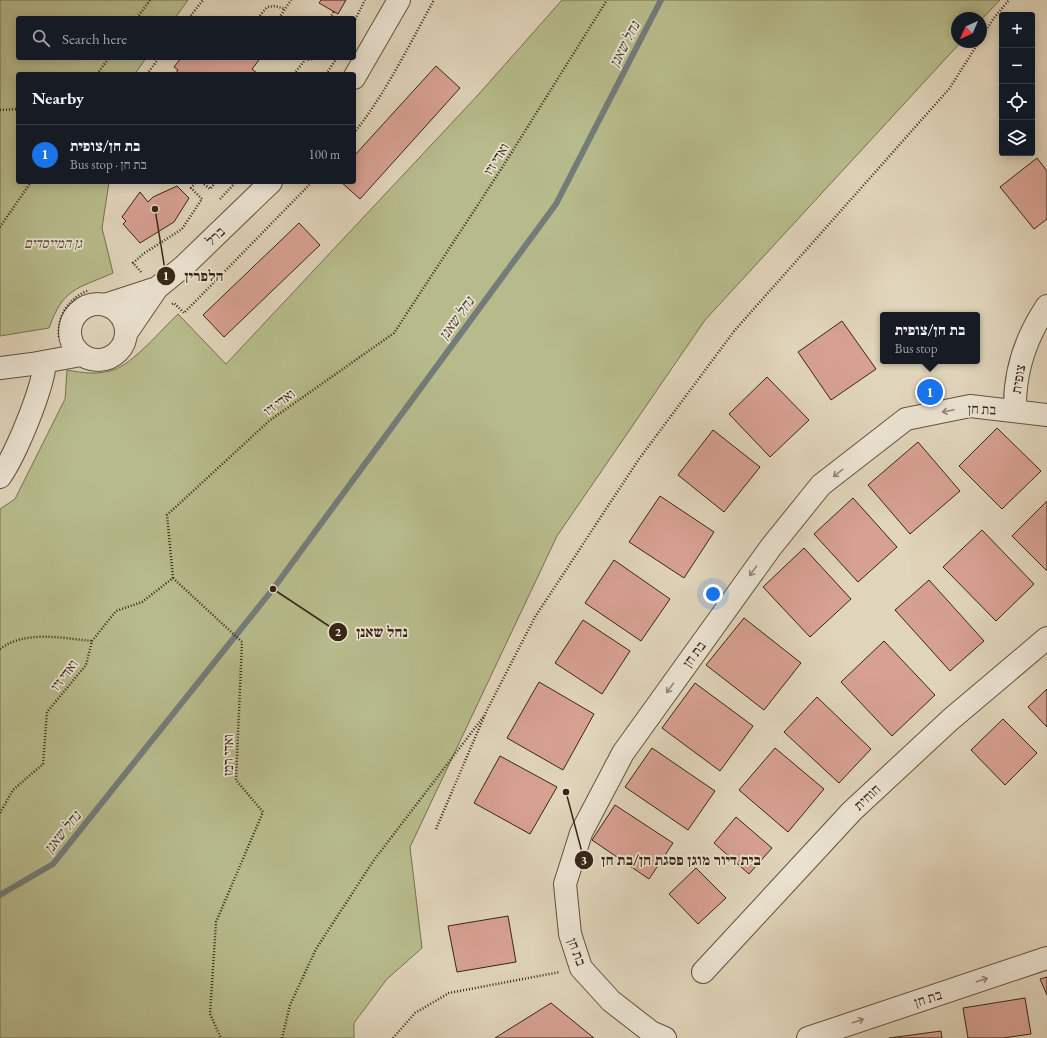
<!DOCTYPE html>
<html lang="en">
<head>
<meta charset="utf-8">
<style>
	:root { --surface:#171b24; --page:#242831; --text:#f1f3f6; --muted:#9ea1a6; --line:#363941; --accent:#1a73e8 }
	body { margin:0; font-family:"EB Garamond","Frank Ruhl Libre",serif; background:var(--page); color:var(--text) }
	.controls { position:absolute; right:12px; top:12px; display:grid; overflow:hidden; border-radius:4px; box-shadow:0 2px 10px #0003 }
	.controls button { width:36px; height:36px; display:grid; place-items:center; padding:0; border:0; border-bottom:1px solid var(--line); background:var(--surface); color:var(--text); font:20px sans-serif }
	.compass { position:absolute; left:951px; top:12px; width:36px; height:36px; border-radius:50%; background:var(--surface); box-shadow:0 2px 10px #0003; rotate:225deg }
	.you { position:absolute; left:713px; top:594px; width:14px; height:14px; margin:-10px; border:3px solid #fff; border-radius:50%; background:#1a73e8; box-shadow:0 0 0 6px #1a73e833 }
	.badge { display:grid; place-items:center; width:26px; height:26px; border-radius:50%; background:var(--accent); color:#fff; font-size:13px; font-weight:700 }
	.pin { position:absolute; translate:-50% -50%; border:2px solid #fff; box-shadow:0 1px 4px #0006 }
	.popup { position:absolute; left:880px; top:312px; width:100px; height:52px; box-sizing:border-box; display:grid; place-content:center; border-radius:4px; background:var(--surface); filter:drop-shadow(0 1px 3px #0005); font-size:13px; white-space:nowrap; color:var(--muted) }
	.popup b { font-size:15px; color:var(--text) }
	.popup::after { content:''; position:absolute; left:50%; top:100%; margin-left:-8px; border:8px solid transparent; border-top-color:var(--surface) }
	.list { margin:0; padding:0; list-style:none }
	h2 { display:flex; justify-content:space-between; align-items:center; height:52px; margin:0; padding:0 16px; font-size:17px }
	h2 small { font-size:13px; font-weight:400; color:var(--muted) }
	.list li { display:grid; grid-template-columns:26px 1fr auto; gap:12px; align-items:center; box-sizing:border-box; height:60px; padding:0 16px; border-top:1px solid var(--line) }
	.list b { display:block; font-size:15px; white-space:nowrap }
	.list p { margin:0; font-size:13px; white-space:nowrap; color:var(--muted) }
	.list em { font-size:13px; font-style:normal; color:var(--muted) }
	.icon { flex:none; width:22px; height:22px; fill:none; stroke:currentColor; stroke-width:2; stroke-linecap:round; stroke-linejoin:round }
	.map { position:relative; flex:none; width:1047px; height:1038px; overflow:hidden }
	.search { position:absolute; background:var(--surface); box-shadow:0 2px 10px #0003; left:16px; top:16px; width:340px; height:44px; display:flex; align-items:center; gap:10px; box-sizing:border-box; padding:0 14px; border-radius:4px; color:var(--muted); font-size:15px }
	.panel { position:absolute; background:var(--surface); box-shadow:0 2px 10px #0003; left:16px; top:72px; width:340px; height:112px; border-radius:4px }
	.map>svg:first-child { display:block }
	.green { fill:#b7bb8c; stroke:#787050 }
	.lines { fill:none; stroke-linecap:round; stroke-linejoin:round }
	.stream { stroke:#737c78; stroke-width:6 }
	.building { fill:#d7a192; stroke:#382614 }
	.minor-casing { stroke:#62523e; stroke-width:24 }
	.path { stroke:#382614; stroke-width:2.5; stroke-dasharray:1 2; stroke-linecap:butt }
	.minor { stroke:#ebe3d2; stroke-width:22 }
	.oneway { stroke:#928473 }
	.labels { text-anchor:middle; dominant-baseline:central; stroke-width:3.5; stroke-linejoin:round; paint-order:stroke }
	.street-label { font-size:14px; fill:#382614; stroke:#ebe3d2 }
	.park-label { font-size:14px; font-style:italic; fill:#584b32; stroke:#ebe3d2 }
	.water-label { font-size:15px; font-style:italic; fill:#504a3e; stroke:#ebe3d2 }
	.leader { fill:none; stroke:#382614; stroke-width:1.5 }
	.callout-dot { fill:#382614; stroke:#ebe3d2; stroke-width:1.5 }
	.mark-label { font-size:12px; text-anchor:middle; font-weight:bold; fill:#fff }
	.callout-label { font-size:15px; text-anchor:middle; font-weight:bold; fill:#382614; stroke:#ebe3d2; stroke-width:3.5; stroke-linejoin:round; paint-order:stroke }
</style>
</head>
<body>
<div class="map">
<svg width="1047" height="1038" viewBox="0 0 1047 1038">
	<rect width="100%" height="100%" fill="#e0d4ba"/>
	<filter id="stains"><feTurbulence type="fractalNoise" baseFrequency=".005" numOctaves="4"/><feColorMatrix values="0 0 0 0 .2 0 0 0 0 .09 0 0 0 0 .02 0 0 0 .5 -.17"/></filter>
	<radialGradient id="worn" r=".72"><stop offset=".6" stop-color="#630" stop-opacity="0"/><stop offset="1" stop-color="#630" stop-opacity=".3"/></radialGradient>
	<!-- green -->
	<path class="green" d="M0 0H188L175 18H18V58H146L135 74H18V182H109L102 228 113 273C77 289 63 288 49 328L0 336Z
		M562 0H1000L981 20V18H957V42H961L705 320 557 536 410 847 422 948 387 979 354 1023V1038H0V509L15 499 65 399 67 370C82 373 99 375 113 370 133 364 162 329 178 314L226 364 478 95Z"/>
	<g class="lines">
		<!-- stream -->
		<path class="stream" d="M0 895 53 864 273 589 556 204 661 0"/>
	</g>
	<!-- building -->
	<path class="building" d="M321 0H346L338 14 319 3Z
		M181 58H256L259 60 252 69 258 74H175L178 70 174 67Z
		M436 66 460 88 360 199 341 182H354V156Z
		M1037 158 1047 171V219L1034 229 1000 187Z
		M177 186 189 198 174 222 140 243 123 224 126 221 122 217 140 192 148 202 153 197Z
		M299 223 320 245 224 337 203 315Z
		M842 321 876 369 831 400 798 352Z
		M767 377 809 420 770 457 729 414Z
		M997 428 1041 471 1002 509 959 466Z
		M713 430 760 467 724 512 678 475Z
		M918 442 960 491 910 534 868 485Z
		M660 496 714 532 684 578 629 542Z
		M853 498 897 547 858 582 814 534Z
		M1047 501V571L1012 536Z
		M982 530 1034 584 996 621 943 567Z
		M804 548 851 599 810 637 763 587Z
		M614 560 670 599 641 641 585 603Z
		M929 580 984 641 950 671 895 610Z
		M744 618 801 663 764 710 706 665Z
		M583 620 630 651 602 694 555 663Z
		M884 641 935 695 892 736 841 682Z
		M539 682 594 714 563 770 507 738Z
		M695 683 753 726 720 771 662 728Z
		M1047 689V727L1028 707Z
		M817 697 871 749 839 783 784 732Z
		M1003 719 1037 753 1005 785 971 750Z
		M652 748 715 791 688 830 625 787Z
		M775 748 824 789 788 832 739 790Z
		M500 756 557 787 530 834 474 803Z
		M615 805 673 843 649 879 592 840Z
		M736 817 772 848 749 874 714 843Z
		M696 868 726 898 698 924 669 894Z
		M508 916 516 962 457 972 448 926Z
		M1047 977V995L1040 979Z
		M1025 998 1031 1034 1003 1038H968L963 1008Z
		M551 1003 594 1038H495Z
		M941 1031 942 1038H889Z"/>
	<g class="lines">
		<defs>
			<path id="minor" d="M354 78 399 0
				M70 332a28 28 0 1 1 56 0a28 28 0 1 1-56 0Z
				M105 305 157 288
				M127 332 157 288 184 266 271 182
				M0 368 32 364 81 355
				M1015 411C1014 373 1026 337 1047 306
				M0 477C16 454 43 389 45 362
				M703 972 852 811 950 720 1047 638
				M665 1038 651 1032 611 1001 581 968 570 934 565 884 581 833 623 753 771 547 821 485 906 419 970 406 1047 415
				M808 1038 1047 958"/>
		</defs>
		<!-- minor casing -->
		<use href="#minor" class="minor-casing"/>
		<!-- path -->
		<path class="path" d="M137 18 150 0
			M189 18 203 0
			M258 18 267 7 275 6 285 9
			M279 18 291 0
			M330 18 334 11
			M354 22 365 0
			M981 38 994 18 1009 0
			M299 58 309 60 315 58
			M97 74 109 58
			M147 74 159 58
			M294 74 305 60
			M326 74 337 58
			M0 110 18 109
			M354 133C386 93 409 45 434 0
			M206 182 204 184 210 189 216 182
			M220 199 236 182
			M0 227 31 182
			M141 272 133 263 143 254 182 229 202 199 191 188 196 182
			M172 304 174 303 184 313 312 182
			M59 337C57 315 69 298 89 290
			M98 367C112 367 120 362 130 353
			M173 578 167 515 269 421 394 333 500 171 607 0
			M173 578 242 642 236 780 263 812 216 922 210 1014 221 1038
			M0 649C25 630 62 638 92 641
			M0 813 13 790 43 764 47 712 86 665 92 641 116 611 142 602 173 578
			M436 829 486 712 535 617 639 459 735 330 949 89 979 42
			M282 1038 290 1005 316 949 374 860 484 716
			M393 1038 415 1013 449 993 560 972"/>
		<!-- minor -->
		<use href="#minor" class="minor"/>
	</g>
	<!-- one-way arrows -->
	<defs><path id="oneway-shaft" d="M-6 0H5M1.5-3L5.5 0L1.5 3" fill="none" stroke-width="1.6" stroke-linecap="round" stroke-linejoin="round"/></defs>
	<g class="oneway">
		<use href="#oneway-shaft" transform="translate(948 411) rotate(168)"/>
		<use href="#oneway-shaft" transform="translate(838 473) rotate(142)"/>
		<use href="#oneway-shaft" transform="translate(753 571) rotate(126)"/>
		<use href="#oneway-shaft" transform="translate(670 688) rotate(126)"/>
		<use href="#oneway-shaft" transform="translate(982 980) rotate(-18)"/>
		<use href="#oneway-shaft" transform="translate(858 1021) rotate(-18)"/>
	</g>
	<g class="labels">
		<!-- street labels -->
		<g class="street-label">
			<text transform="translate(496 159) rotate(-58)">ואדי זיו</text>
			<text transform="translate(215 236) rotate(-43)">ברל</text>
			<text transform="translate(1018 379) rotate(-80)">צופית</text>
			<text transform="translate(279 402) rotate(-36)">ואדי זיו</text>
			<text transform="translate(982 409) rotate(2)">בת חן</text>
			<text transform="translate(694 654) rotate(-54)">בת חן</text>
			<text transform="translate(64 675) rotate(-53)">ואדי זיו</text>
			<text transform="translate(228 755) rotate(-90)">ואדי רמז</text>
			<text transform="translate(867 797) rotate(-43)">חוחית</text>
			<text transform="translate(577 952) rotate(69)">בת חן</text>
			<text transform="translate(928 998) rotate(-18)">בת חן</text>
		</g>
		<!-- park labels -->
		<g class="park-label">
			<text x="53" y="243">גן המייסדים</text>
		</g>
		<!-- water labels -->
		<g class="water-label">
			<text transform="translate(624 44) rotate(-63)">נחל שאנן</text>
			<text transform="translate(456 318) rotate(-54)">נחל שאנן</text>
			<text transform="translate(62 832) rotate(-51)">נחל שאנן</text>
		</g>
	</g>
	<!-- callouts -->
	<path class="leader" d="M155 209L166 276M273 589L338 632M566 792L584 860"/>
	<g class="callout-dot">
		<circle cx="155" cy="209" r="4"/>
		<circle cx="273" cy="589" r="4"/>
		<circle cx="566" cy="792" r="4"/>
		<circle cx="166" cy="276" r="10"/>
		<circle cx="338" cy="632" r="10"/>
		<circle cx="584" cy="860" r="10"/>
	</g>
	<g class="mark-label">
		<text x="166" y="280">1</text>
		<text x="338" y="636">2</text>
		<text x="584" y="864">3</text>
	</g>
	<g class="callout-label">
		<text x="204" y="281">הלפרין</text>
		<text x="382" y="637">נחל שאנן</text>
		<text x="681" y="865">בית דיור מוגן פסגת חן/בת חן</text>
	</g>
	<rect width="100%" height="100%" filter="url(#stains)"/>
	<rect width="100%" height="100%" fill="url(#worn)"/>
</svg>
<div class="controls">
<button>+</button>
<button>−</button>
<button><svg class="icon" aria-label="locate" viewBox="0 0 24 24"><circle cx="12" cy="12" r="6"/><path d="M12 2v4M12 18v4M2 12h4M18 12h4"/></svg></button>
<button><svg class="icon" aria-label="layers" viewBox="0 0 24 24"><path d="M12 4l9 5-9 5-9-5zM3 14l9 5 9-5"/></svg></button>
</div>
<svg class="compass" viewBox="-18 -18 36 36"><path d="M0-13l5 13h-10z" fill="#e53935"/><path d="M0 13l5-13h-10z" fill="#9ea1a6"/></svg>
<div class="you"></div>
<div class="pin badge" style="left:930px;top:392px">1</div>
<div class="popup"><b>בת חן/צופית</b>Bus stop</div>
<div class="search"><svg class="icon" aria-label="search" viewBox="0 0 24 24"><circle cx="10" cy="10" r="6"/><path d="M15 15l6 6"/></svg>Search here</div>
<section class="panel">
<h2>Nearby<small></small></h2>
<ul class="list">
<li><span class="badge">1</span><div><b>בת חן/צופית</b><p>Bus stop · בת חן</p></div><em>100 m</em></li>
</ul>
</section>
</div>
</body>
</html>
